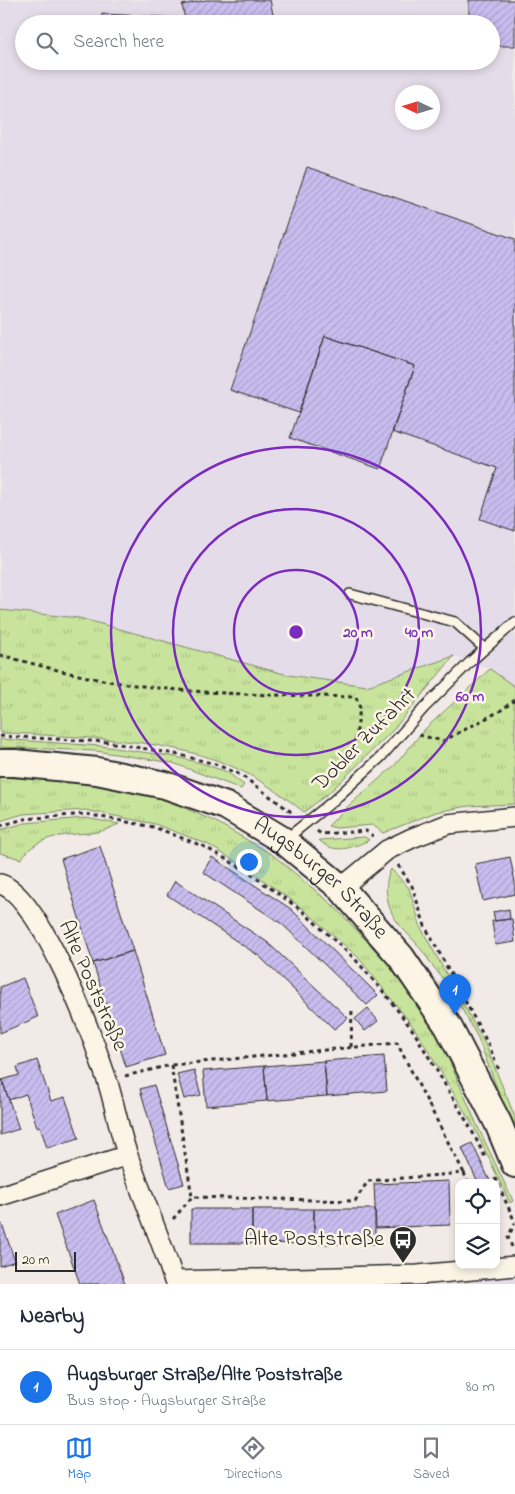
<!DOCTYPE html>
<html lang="en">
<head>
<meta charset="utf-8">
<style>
	:root { --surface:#fff; --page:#f2f2f3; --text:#1f2937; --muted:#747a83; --line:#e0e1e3; --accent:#1a73e8 }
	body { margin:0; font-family:"Indie Flower",sans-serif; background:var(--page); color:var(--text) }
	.controls { position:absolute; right:15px; bottom:15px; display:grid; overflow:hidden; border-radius:10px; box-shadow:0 2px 8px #0003 }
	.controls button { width:45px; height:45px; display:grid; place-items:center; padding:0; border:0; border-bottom:1px solid var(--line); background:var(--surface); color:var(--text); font:25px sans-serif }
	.compass { position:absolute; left:395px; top:85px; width:45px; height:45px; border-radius:50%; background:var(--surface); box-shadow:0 2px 8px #0003; rotate:274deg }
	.scale { position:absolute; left:15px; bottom:12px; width:61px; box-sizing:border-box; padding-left:5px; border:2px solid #2b2b2b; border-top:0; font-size:14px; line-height:18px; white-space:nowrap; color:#2b2b2b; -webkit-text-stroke:4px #fcf5e5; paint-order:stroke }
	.you { position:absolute; left:248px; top:861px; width:18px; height:18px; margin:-12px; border:4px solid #fff; border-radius:50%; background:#1a73e8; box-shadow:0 0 0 8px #1a73e833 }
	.badge { display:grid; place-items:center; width:32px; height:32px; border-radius:50%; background:var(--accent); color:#fff; font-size:16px; font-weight:700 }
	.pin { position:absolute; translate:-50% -41px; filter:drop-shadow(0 1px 2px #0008) }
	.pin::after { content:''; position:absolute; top:26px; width:18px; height:15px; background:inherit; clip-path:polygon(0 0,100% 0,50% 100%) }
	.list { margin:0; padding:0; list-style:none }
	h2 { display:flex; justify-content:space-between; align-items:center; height:65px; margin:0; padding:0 20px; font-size:21px }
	h2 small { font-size:16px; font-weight:400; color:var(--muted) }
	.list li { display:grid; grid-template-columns:32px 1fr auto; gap:15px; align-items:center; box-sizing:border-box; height:75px; padding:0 20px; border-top:1px solid var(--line) }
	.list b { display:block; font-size:19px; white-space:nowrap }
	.list p { margin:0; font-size:16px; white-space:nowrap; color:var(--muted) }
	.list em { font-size:16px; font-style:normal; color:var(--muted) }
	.icon { flex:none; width:28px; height:28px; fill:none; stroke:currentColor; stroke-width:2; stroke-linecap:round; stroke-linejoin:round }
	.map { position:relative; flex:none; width:515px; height:1284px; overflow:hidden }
	.search { position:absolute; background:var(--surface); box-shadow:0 2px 8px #0003; left:15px; right:15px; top:15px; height:55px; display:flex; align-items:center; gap:12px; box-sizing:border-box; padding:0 18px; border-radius:28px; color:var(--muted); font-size:19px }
	.sheet { height:140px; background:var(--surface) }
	nav { display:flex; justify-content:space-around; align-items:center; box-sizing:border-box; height:70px; border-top:1px solid var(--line); background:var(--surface); font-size:14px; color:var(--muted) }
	nav a { display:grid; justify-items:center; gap:2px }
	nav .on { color:var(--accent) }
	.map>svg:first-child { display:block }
	.built { fill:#e5dce9; fill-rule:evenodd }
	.grass { fill:url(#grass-tufts); stroke:#7a8864 }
	.building { fill:url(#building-hatch); stroke:#2b2b2b }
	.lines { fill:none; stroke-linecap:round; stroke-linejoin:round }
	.lane-casing { stroke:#2b2b2b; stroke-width:12 }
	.street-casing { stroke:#2b2b2b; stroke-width:22 }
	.secondary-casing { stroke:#2b2b2b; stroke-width:30 }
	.path { stroke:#2b2b2b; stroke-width:3; stroke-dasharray:4 4; stroke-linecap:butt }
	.lane { stroke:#fcf5e5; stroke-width:9 }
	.street { stroke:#fcf5e5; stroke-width:19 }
	.secondary { stroke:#fcf5e5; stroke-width:26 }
	.ring { fill:none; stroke:#7b2cbf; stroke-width:2.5 }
	.labels { text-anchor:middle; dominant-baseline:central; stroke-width:5; stroke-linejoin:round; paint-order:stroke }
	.street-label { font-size:22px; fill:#2b2b2b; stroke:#fcf5e5 }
	.poi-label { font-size:22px; fill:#2b2b2b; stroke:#fcf5e5; text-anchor:end }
	.centre { fill:#7b2cbf; stroke:#fcf5e5; stroke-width:2.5 }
	.ring-label { font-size:15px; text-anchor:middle; font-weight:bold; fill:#7b2cbf; stroke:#fcf5e5; stroke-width:5; stroke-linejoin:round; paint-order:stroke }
</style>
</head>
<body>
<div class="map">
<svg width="515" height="1284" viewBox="0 0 515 1284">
	<defs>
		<pattern id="grass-tufts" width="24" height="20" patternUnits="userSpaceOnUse" patternTransform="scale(1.25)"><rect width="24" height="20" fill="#c8e49c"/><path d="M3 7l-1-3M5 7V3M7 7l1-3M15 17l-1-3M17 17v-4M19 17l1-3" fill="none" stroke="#acc487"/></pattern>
		<pattern id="building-hatch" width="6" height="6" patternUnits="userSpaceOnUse" patternTransform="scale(1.25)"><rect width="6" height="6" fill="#c8bdef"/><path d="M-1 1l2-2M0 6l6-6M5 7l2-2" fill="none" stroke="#aca3cd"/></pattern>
	</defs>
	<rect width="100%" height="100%" fill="#f2eae7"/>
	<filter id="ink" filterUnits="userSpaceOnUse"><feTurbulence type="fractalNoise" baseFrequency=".02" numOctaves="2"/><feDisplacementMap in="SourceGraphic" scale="10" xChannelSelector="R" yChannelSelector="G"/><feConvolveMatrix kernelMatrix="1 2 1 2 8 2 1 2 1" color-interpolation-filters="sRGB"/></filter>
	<g filter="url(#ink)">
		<!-- built -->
		<path class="built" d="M0 0H206L182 6 186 24H165V17L102 14 101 24H24V61H491V46H515V239L307 167 230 389 299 413 290 439 379 469 392 432 497 468 480 519 515 531V687L490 669 454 656 367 686 288 675 79 618 0 610ZM402 92H432V122H402Z
			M270 0H469V24H275Z
			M515 1275V1284H445L503 1276Z"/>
		<!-- grass -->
		<path class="grass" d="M0 610 79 618 288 675 367 686 454 656 393 730 330 792 304 812C278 791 248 771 216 760 167 743 113 739 61 736 41 735 20 733 0 733Z
			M490 669 515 687V804L469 806 436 812 383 833 373 825 336 828 328 826 345 809 395 765 424 730Z
			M0 739 101 746 176 757 201 763 227 772 244 785 241 789 173 763 96 751 0 747Z
			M0 777 89 783 160 797 218 823 273 855 334 906 390 966 437 1032 477 1125 513 1201 510 1203 474 1127 415 1029 358 957 302 908 248 869 207 844 155 824 85 810 23 814 0 821Z
			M85 818 119 824C112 827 104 831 97 832 68 836 40 832 21 859L0 853V830L25 823Z
			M365 837 369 840C353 848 333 855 319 840Z
			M391 869 409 888 421 928 485 1044 515 1117V1136L478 1038 445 979 442 978C433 967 426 955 417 944 410 936 402 929 396 920 386 906 383 884 391 869Z"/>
		<!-- building -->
		<path class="building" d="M206 0H270L275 24H186L182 5Z
			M469 0H515V46H491V24H469Z
			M102 14 165 17V24H101Z
			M307 167 515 239V531L480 519 497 468 392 432 415 366 325 336 299 413 230 390Z
			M325 336 415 366 380 469 290 438Z
			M100 846 133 951 93 963 61 859Z
			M212 857 291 909 378 995 367 1005 282 924 203 872Z
			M510 857 515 882V894L483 901 475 864Z
			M175 881 267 942 348 1018 334 1029 259 956 167 895Z
			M509 909 510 919 495 921 493 912Z
			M512 919 515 942 495 945 492 921Z
			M133 951 165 1055 126 1067 93 963Z
			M23 978 38 1017 0 1033V987Z
			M368 1008 378 1021 365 1031 355 1019Z
			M384 1056 387 1091 327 1096 324 1061Z
			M37 1060 51 1101 65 1097 79 1138 47 1148 40 1126 37 1127 26 1094 9 1100 2 1080 19 1075 17 1067Z
			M324 1061 327 1096 267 1101 264 1066Z
			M264 1066 267 1101 206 1106 203 1071Z
			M194 1070 201 1095 184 1099 177 1074Z
			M2 1080 19 1129 0 1135V1081Z
			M154 1085 184 1184 169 1188 140 1089Z
			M472 1143 491 1183H478L462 1148Z
			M449 1181 450 1225 376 1228 374 1184Z
			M94 1200 125 1284H80L55 1215Z
			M191 1209H252V1243H191Z
			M252 1209H314V1244L252 1243Z
			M314 1209H375V1244H314Z
			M2 1224 15 1261 0 1266V1225Z"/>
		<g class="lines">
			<defs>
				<path id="lane" d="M350 594 455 622 484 648
					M286 839 333 801 381 757 424 708 470 662 515 622"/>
				<path id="street" d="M0 884C40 894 94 1040 107 1080 115 1105 119 1131 128 1156 143 1198 161 1239 174 1281L418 1275 515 1266
					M341 888 387 850 412 838 448 824 515 817
					M0 1196 128 1155"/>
				<g id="secondary">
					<path id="s1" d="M0 763H15L97 771 165 785 226 806 284 841 341 888 401 957 448 1026 498 1123 515 1164"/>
				</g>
			</defs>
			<!-- lane casing -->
			<use href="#lane" class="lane-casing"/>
			<!-- street casing -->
			<use href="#street" class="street-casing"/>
			<!-- secondary casing -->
			<use href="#secondary" class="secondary-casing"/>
			<!-- path -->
			<path class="path" d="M0 655C42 666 84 678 127 684 203 695 280 695 356 697L360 708 354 751 358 758
				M419 735 443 741 500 711 515 700
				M0 736 108 742 180 755 215 764 241 775 294 814
				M0 826 24 819 86 814 154 827 205 847 245 870 301 910 355 959 386 995 414 1032 470 1127 486 1159
				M317 831 321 834 366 831 373 836
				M398 865 412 886 425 926 488 1044 499 1070
				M351 1047 352 1008
				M171 1065 192 1197
				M125 1076 171 1065 397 1043 464 1173
				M495 1178 515 1222
				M173 1219 192 1197 355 1201 368 1181 464 1173 468 1183
				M512 1247 508 1237 515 1223"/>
			<!-- lane -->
			<use href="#lane" class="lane"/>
			<!-- street -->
			<use href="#street" class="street"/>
			<!-- secondary -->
			<use href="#secondary" class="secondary"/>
		</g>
	</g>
	<!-- distance rings -->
	<g class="ring">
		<circle cx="296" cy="632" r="62"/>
		<circle cx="296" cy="632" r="123"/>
		<circle cx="296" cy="632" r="185"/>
	</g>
	<!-- icons -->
	<defs>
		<symbol id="bus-pin" viewBox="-11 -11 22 30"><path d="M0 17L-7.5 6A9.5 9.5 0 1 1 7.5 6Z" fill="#2b2b2b" stroke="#fcf5e5"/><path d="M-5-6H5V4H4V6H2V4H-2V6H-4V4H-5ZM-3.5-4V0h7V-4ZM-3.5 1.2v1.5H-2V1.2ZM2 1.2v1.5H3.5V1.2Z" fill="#fff"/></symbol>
	</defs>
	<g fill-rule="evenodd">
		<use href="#bus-pin" x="387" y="1224" width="32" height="43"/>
	</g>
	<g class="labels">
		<!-- street labels -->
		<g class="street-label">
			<text transform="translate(365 740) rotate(-45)">Dobler Zufahrt</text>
			<text stroke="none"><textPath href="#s1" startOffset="351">Augsburger Straße</textPath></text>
			<text transform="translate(92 986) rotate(66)">Alte Poststraße</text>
		</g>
		<!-- poi labels -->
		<g class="poi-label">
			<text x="384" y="1240">Alte Poststraße</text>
		</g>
	</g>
	<circle cx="296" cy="632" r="8" class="centre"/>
	<g class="ring-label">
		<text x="358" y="637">20 m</text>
		<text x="419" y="637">40 m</text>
		<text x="470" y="701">60 m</text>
	</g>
</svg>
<div class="controls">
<button><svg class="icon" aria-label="locate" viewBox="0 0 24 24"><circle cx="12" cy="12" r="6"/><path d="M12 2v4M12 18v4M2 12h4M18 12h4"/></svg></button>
<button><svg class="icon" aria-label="layers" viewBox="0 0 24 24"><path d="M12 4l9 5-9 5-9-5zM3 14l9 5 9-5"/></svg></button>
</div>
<svg class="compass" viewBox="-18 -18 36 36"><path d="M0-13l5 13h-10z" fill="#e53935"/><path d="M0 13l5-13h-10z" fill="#747a83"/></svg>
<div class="scale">20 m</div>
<div class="you"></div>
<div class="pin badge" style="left:455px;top:1015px">1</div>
<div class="search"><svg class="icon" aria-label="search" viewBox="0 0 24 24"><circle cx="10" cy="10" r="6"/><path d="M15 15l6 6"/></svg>Search here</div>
</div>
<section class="sheet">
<h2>Nearby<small></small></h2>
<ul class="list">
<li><span class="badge">1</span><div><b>Augsburger Straße/Alte Poststraße</b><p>Bus stop · Augsburger Straße</p></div><em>80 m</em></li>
</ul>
</section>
<nav>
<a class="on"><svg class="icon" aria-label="map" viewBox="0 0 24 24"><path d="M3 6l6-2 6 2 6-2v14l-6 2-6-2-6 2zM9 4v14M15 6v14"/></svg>Map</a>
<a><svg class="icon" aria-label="directions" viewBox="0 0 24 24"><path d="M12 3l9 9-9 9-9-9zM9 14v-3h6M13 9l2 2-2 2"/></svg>Directions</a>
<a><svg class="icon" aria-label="saved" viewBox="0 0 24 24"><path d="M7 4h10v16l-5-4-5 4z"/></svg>Saved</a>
</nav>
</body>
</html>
